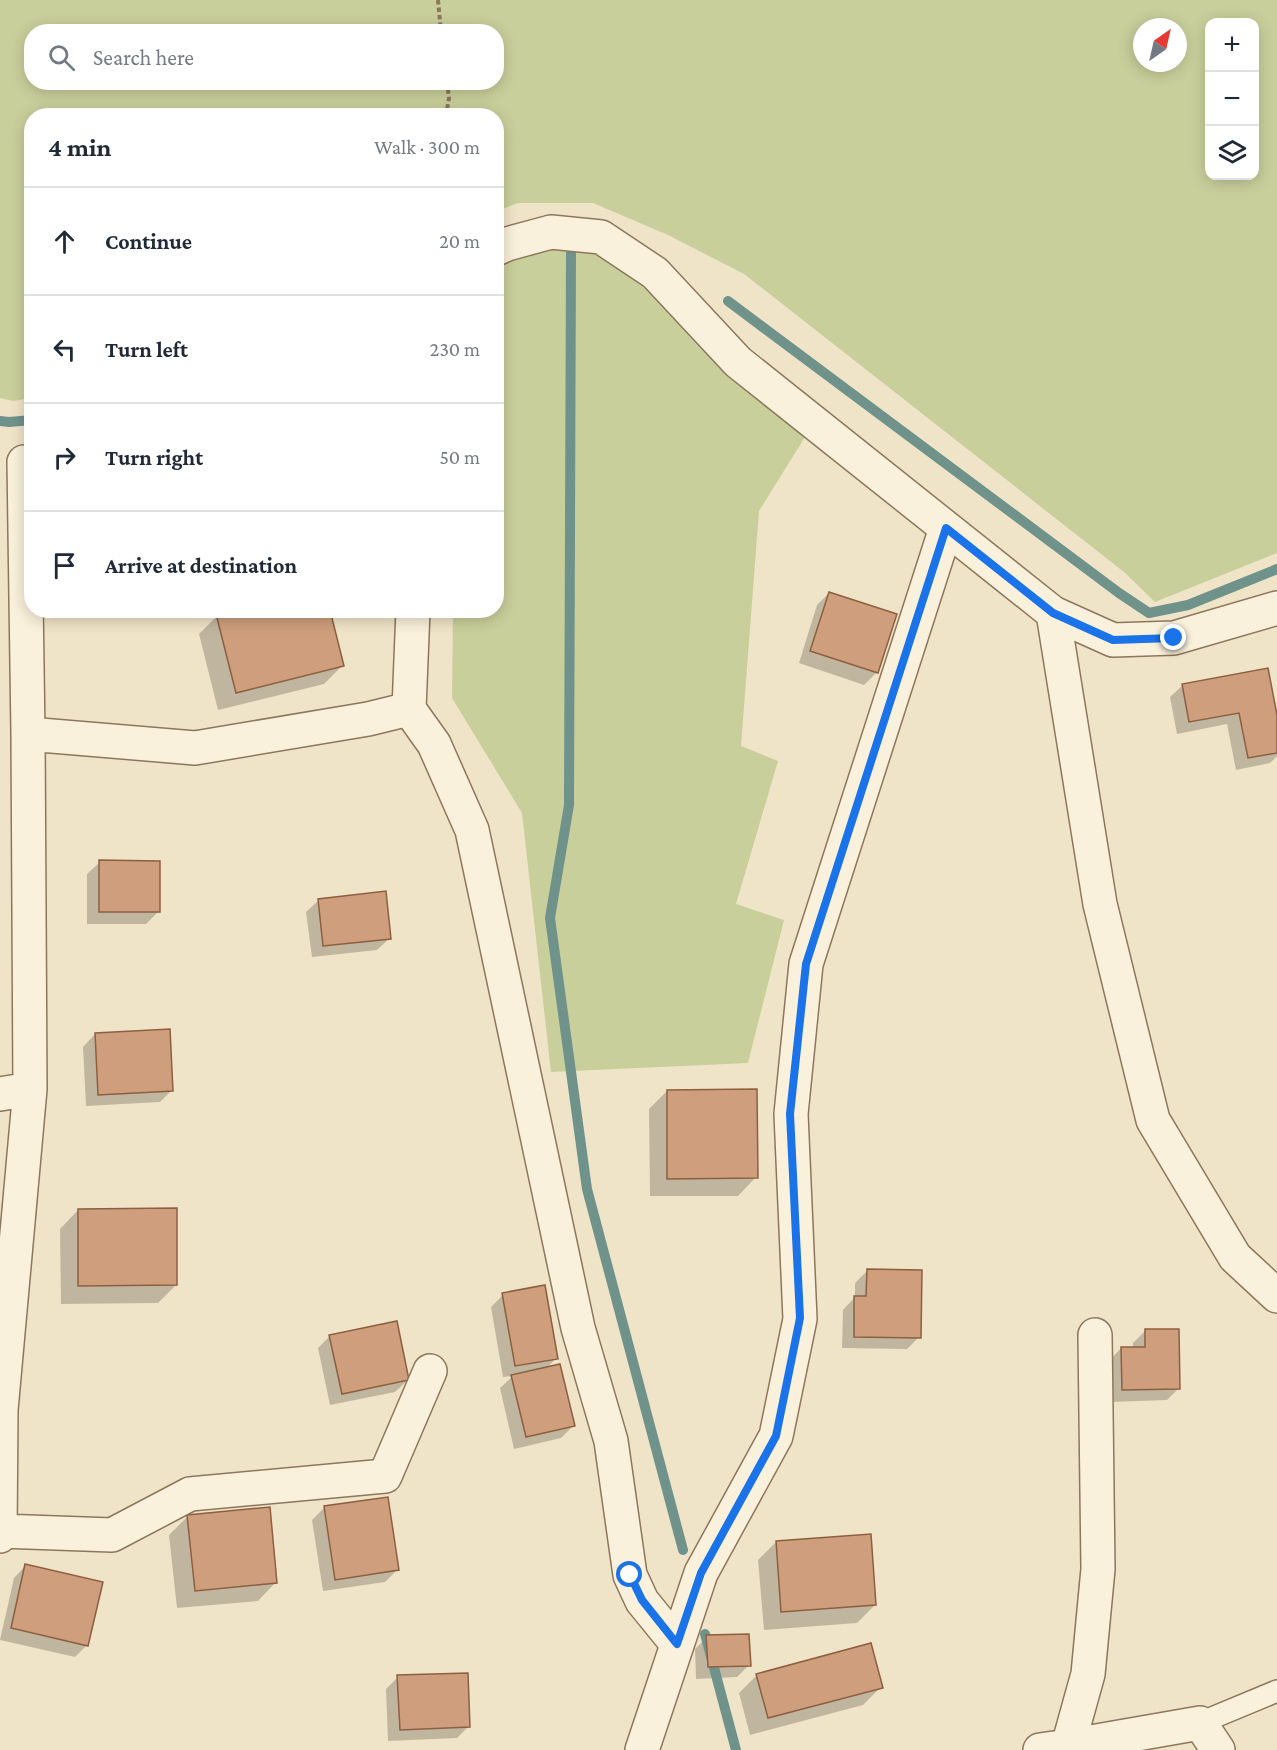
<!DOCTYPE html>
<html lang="en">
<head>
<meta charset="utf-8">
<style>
	:root { --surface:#fff; --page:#f2f2f3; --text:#1f2937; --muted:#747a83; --line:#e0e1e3 }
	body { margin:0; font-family:"Crimson Pro",serif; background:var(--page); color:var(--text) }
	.controls { position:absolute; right:18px; top:18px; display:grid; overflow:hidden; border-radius:12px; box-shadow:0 3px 15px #0003 }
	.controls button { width:54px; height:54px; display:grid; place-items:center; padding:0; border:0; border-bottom:2px solid var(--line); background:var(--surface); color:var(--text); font:30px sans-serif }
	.compass { position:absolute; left:1133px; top:18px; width:54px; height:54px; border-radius:50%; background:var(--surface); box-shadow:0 3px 15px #0003; rotate:34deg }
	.stop { position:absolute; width:18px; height:18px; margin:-14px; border:4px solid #1a73e8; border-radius:50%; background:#fff }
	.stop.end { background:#1a73e8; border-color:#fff; box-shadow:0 2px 6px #0008 }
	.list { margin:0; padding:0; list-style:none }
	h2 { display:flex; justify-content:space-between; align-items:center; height:78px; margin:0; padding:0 24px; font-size:26px }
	h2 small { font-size:20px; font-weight:400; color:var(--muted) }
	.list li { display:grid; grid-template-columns:39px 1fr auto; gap:18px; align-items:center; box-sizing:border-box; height:108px; padding:0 24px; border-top:2px solid var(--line) }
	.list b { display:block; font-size:22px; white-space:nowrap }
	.list em { font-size:20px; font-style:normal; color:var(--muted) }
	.icon { flex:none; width:33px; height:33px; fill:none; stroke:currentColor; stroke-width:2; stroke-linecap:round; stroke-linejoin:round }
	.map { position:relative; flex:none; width:1277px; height:1750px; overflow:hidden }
	.search { position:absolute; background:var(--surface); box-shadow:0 3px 15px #0003; left:24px; top:24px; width:480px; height:66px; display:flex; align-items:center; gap:15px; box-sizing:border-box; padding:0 21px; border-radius:24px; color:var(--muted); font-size:22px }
	.panel { position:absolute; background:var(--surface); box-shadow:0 3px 15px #0003; left:24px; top:108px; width:480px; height:510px; border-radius:24px }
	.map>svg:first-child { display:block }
	.green { fill:#c9cf9b; fill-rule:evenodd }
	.shadow { fill:#0003 }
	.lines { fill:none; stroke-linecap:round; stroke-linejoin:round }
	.stream { stroke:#6f938a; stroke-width:10 }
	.building { fill:#cf9f7d; stroke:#8d5f41; stroke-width:1.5 }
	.service-casing { stroke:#8d765c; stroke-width:24 }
	.minor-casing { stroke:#8d765c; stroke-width:36 }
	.path { stroke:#8d765c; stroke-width:4; stroke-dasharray:4.5 3; stroke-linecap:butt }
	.service { stroke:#faf1dc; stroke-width:21 }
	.minor { stroke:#faf1dc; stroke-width:33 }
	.route { stroke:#1a73e8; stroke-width:8 }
</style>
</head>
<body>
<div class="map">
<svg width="1277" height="1750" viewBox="0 0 1277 1750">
	<rect width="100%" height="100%" fill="#f0e4c8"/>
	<!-- green -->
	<path class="green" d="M0 0H1277V553L1155 602 1124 572 744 274 668 235 593 203H518L497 211 496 116H32L31 398 13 401 0 398ZM1210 22H1254V176H1210ZM1142 27H1178V63H1142ZM32 32H496V82H32Z
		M536 247 606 251 750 390 805 437 759 511 741 746 778 761 736 904 784 920 748 1063 551 1072 522 813 452 698 453 611 496 610 497 267Z"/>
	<!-- shadow -->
	<path class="shadow" d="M829 593 895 615 876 673 864 685 799 663 817 605Z
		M217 616 342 666 324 684 218 710 199 634Z
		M1183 685 1277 723V756L1270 763 1236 770 1227 724 1177 734 1170 697Z
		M100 862 158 912 146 924H87V874Z
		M319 900 390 938 377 950 312 957 306 912Z
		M95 1034 172 1090 160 1102 86 1106 83 1047Z
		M667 1091 756 1177 738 1196H650L649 1109Z
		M78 1210 176 1285 158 1303 61 1304 60 1229Z
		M867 1271 919 1337 907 1349 842 1348 843 1310 855 1297V1283Z
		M503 1295 556 1358 546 1369 573 1426 561 1438 514 1449 500 1388 513 1376 503 1377 491 1307Z
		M1145 1331 1179 1388 1167 1400 1111 1402 1109 1361 1121 1348H1133V1343Z
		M330 1336 408 1380 395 1392 330 1405 318 1348Z
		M324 1508 397 1570 385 1582 323 1591 312 1520Z
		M188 1516 276 1582 258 1601 177 1608 169 1535Z
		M776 1542 875 1605 857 1623 764 1630 758 1560Z
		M26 1565 87 1645 75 1657 0 1640 14 1578Z
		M707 1637 749 1665 737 1677 696 1679 695 1649Z
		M757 1675 881 1687 863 1705 750 1735 739 1693Z
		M398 1677 469 1726 457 1738 388 1741 386 1689Z"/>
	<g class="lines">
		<!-- stream -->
		<path class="stream" d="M571 253 569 805 550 918 587 1189 683 1550
			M728 301 1119 593 1149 613 1188 605 1277 569
			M0 421 9 422 32 420
			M705 1634 736 1750"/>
	</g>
	<!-- building -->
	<path class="building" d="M829 592 897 614 878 673 810 651Z
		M232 610H330L344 666 236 693 216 614Z
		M1268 668 1277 715V753L1248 758 1239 713 1189 722 1182 684Z
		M99 860 160 861V912H99Z
		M386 891 391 939 323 946 318 899Z
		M170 1029 173 1091 98 1095 95 1033Z
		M757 1089 758 1178 667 1179V1090Z
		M177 1208V1285L78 1286V1209Z
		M867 1269 922 1270 921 1338 854 1337V1296H866Z
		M545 1285 558 1359 515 1366 502 1293Z
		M397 1321 409 1380 342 1394 329 1335Z
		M1145 1329H1179L1180 1389 1122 1390 1121 1347H1145Z
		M560 1364 575 1426 526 1437 511 1375Z
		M388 1497 399 1570 335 1580 324 1506Z
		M270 1507 277 1583 195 1591 187 1515Z
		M871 1534 876 1605 781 1612 776 1541Z
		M25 1564 103 1582 88 1646 11 1628Z
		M749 1634 751 1666 708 1667 706 1635Z
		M871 1643 883 1688 768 1718 756 1674Z
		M468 1673 470 1727 400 1730 397 1675Z"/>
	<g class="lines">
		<defs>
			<path id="service" d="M1200 1723 1277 1691"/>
			<path id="minor" d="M496 249 507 244 551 232 601 237 655 273 738 362 1053 613 1113 640 1174 638 1277 608
				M413 610 409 709 434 744 472 830 578 1328 611 1441 630 1575 642 1601 677 1644
				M1053 613 1100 904 1153 1120 1235 1257 1277 1296
				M28 734 195 748 368 719 409 709
				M0 1094 30 1089
				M0 1531 112 1535 190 1494 385 1476 430 1371
				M0 1536 1 1410 30 1089 28 734 24 462
				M1068 1746 1200 1723 1218 1750
				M642 1750 701 1573 776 1436 800 1319 791 1114 806 964 946 528
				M1040 1750 1068 1746 1088 1674 1098 1569 1095 1335"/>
		</defs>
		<!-- service casing -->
		<use href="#service" class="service-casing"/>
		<!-- minor casing -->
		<use href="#minor" class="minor-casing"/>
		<!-- path -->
		<path class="path" d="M438 0 441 32
			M446 116 449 98 447 82"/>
		<!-- service -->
		<use href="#service" class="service"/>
		<!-- minor -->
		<use href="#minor" class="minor"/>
	</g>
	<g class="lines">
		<!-- route -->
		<path class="route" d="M630 1575 642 1600 677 1644 701 1573 776 1436 800 1318 790 1114 806 964 946 528 1053 613 1113 640 1174 638"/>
	</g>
</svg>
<div class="controls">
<button>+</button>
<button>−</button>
<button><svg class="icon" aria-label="layers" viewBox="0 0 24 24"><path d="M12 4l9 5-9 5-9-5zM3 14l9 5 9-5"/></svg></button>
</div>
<svg class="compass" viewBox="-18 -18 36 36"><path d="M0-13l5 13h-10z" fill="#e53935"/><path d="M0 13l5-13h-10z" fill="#747a83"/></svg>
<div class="stop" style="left:630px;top:1575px"></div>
<div class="stop end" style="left:1174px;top:638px"></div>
<div class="search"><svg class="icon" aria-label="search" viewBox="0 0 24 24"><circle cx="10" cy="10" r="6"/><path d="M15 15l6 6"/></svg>Search here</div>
<section class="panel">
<h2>4 min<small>Walk · 300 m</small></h2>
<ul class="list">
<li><svg class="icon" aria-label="ahead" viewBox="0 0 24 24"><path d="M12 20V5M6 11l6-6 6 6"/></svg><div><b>Continue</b></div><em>20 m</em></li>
<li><svg class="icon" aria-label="left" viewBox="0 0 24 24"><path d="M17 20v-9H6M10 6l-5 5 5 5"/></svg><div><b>Turn left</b></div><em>230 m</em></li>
<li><svg class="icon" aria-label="right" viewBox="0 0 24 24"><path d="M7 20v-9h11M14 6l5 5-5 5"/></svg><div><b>Turn right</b></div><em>50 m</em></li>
<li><svg class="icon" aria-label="arrive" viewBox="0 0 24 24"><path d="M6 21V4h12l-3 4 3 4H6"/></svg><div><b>Arrive at destination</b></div></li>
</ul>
</section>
</div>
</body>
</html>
